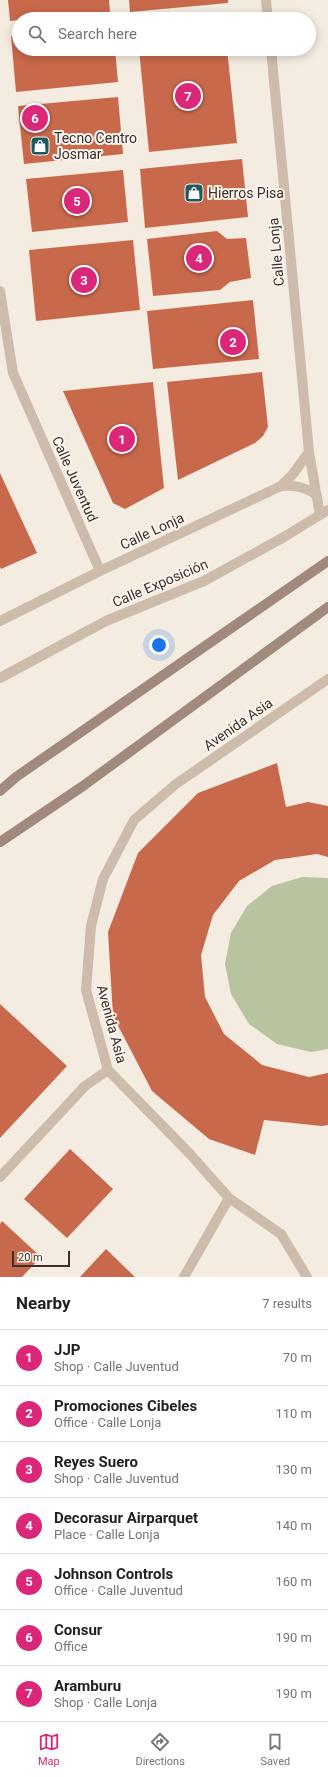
<!DOCTYPE html>
<html lang="en">
<head>
<meta charset="utf-8">
<style>
	:root { --surface:#fff; --page:#f6f6f6; --text:#202124; --muted:#757577; --line:#e0e0e0; --accent:#db2777 }
	body { margin:0; font-family:Roboto,sans-serif; background:var(--page); color:var(--text) }
	.scale { position:absolute; left:12px; bottom:10px; width:58px; box-sizing:border-box; padding-left:4px; border:2px solid #3b302b; border-top:0; font-size:11px; line-height:14px; white-space:nowrap; color:#3b302b; -webkit-text-stroke:3px #fbf5ee; paint-order:stroke }
	.you { position:absolute; left:159px; top:645px; width:14px; height:14px; margin:-10px; border:3px solid #fff; border-radius:50%; background:#1a73e8; box-shadow:0 0 0 6px #1a73e833 }
	.badge { display:grid; place-items:center; width:26px; height:26px; border-radius:50%; background:var(--accent); color:#fff; font-size:13px; font-weight:700 }
	.pin { position:absolute; translate:-50% -50%; border:2px solid #fff; box-shadow:0 1px 4px #0006 }
	.list { margin:0; padding:0; list-style:none }
	h2 { display:flex; justify-content:space-between; align-items:center; height:52px; margin:0; padding:0 16px; font-size:17px }
	h2 small { font-size:13px; font-weight:400; color:var(--muted) }
	.list li { display:grid; grid-template-columns:26px 1fr auto; gap:12px; align-items:center; box-sizing:border-box; height:56px; padding:0 16px; border-top:1px solid var(--line) }
	.list b { display:block; font-size:15px; white-space:nowrap }
	.list p { margin:0; font-size:13px; white-space:nowrap; color:var(--muted) }
	.list em { font-size:13px; font-style:normal; color:var(--muted) }
	.icon { flex:none; width:22px; height:22px; fill:none; stroke:currentColor; stroke-width:2; stroke-linecap:round; stroke-linejoin:round }
	.map { position:relative; flex:none; width:328px; height:1277px; overflow:hidden }
	.search { position:absolute; background:var(--surface); box-shadow:0 2px 10px #0003; left:12px; right:12px; top:12px; height:44px; display:flex; align-items:center; gap:10px; box-sizing:border-box; padding:0 14px; border-radius:22px; color:var(--muted); font-size:15px }
	.sheet { height:444px; background:var(--surface) }
	nav { display:flex; justify-content:space-around; align-items:center; box-sizing:border-box; height:56px; border-top:1px solid var(--line); background:var(--surface); font-size:11px; color:var(--muted) }
	nav a { display:grid; justify-items:center; gap:2px }
	nav .on { color:var(--accent) }
	.map>svg:first-child { display:block }
	.green { fill:#b8c4a0 }
	.building { fill:#c8694b }
	.lines { fill:none; stroke-linecap:round; stroke-linejoin:round }
	.street { stroke:#cdbbac; stroke-width:10 }
	.secondary { stroke:#a18a7d; stroke-width:10 }
	.labels { text-anchor:middle; dominant-baseline:central; stroke-width:4; stroke-linejoin:round; paint-order:stroke }
	.poi-label { font-size:14px; fill:#3b302b; stroke:#fbf5ee; text-anchor:start }
	.street-label { font-size:14px; fill:#3b302b; stroke:#fbf5ee }
</style>
</head>
<body>
<div class="map">
<svg width="328" height="1277" viewBox="0 0 328 1277">
	<rect width="100%" height="100%" fill="#f4ebe1"/>
	<!-- green -->
	<path class="green" d="M302 877 328 878V1049L311 1052 277 1044 249 1024 231 994 225 964 231 933 247 906 272 886Z"/>
	<!-- building -->
	<path class="building" d="M8 0H109L110 12 19 19V20L10 21Z
		M129 0H228V3L130 12Z
		M19 35V49H115L118 82 16 92 11 36Z
		M139 49H227L237 143 149 152Z
		M118 97 123 154 24 164 18 106Z
		M242 159 248 217 145 228 140 169Z
		M123 170 128 222 32 232 26 179Z
		M217 231 227 239 246 238 251 278 230 282 220 290 153 296 147 239Z
		M133 240 140 310 36 321 29 250Z
		M253 300 259 359 153 369 147 311Z
		M262 372 268 427 263 436 255 443 178 480 167 382Z
		M153 382 164 488 125 509 113 503 63 391Z
		M0 473 37 553 1 569 0 567Z
		M277 763 286 807 308 802 328 806V857L317 854 275 860 239 881 213 915 201 955 205 997 224 1034 262 1065 309 1077 328 1073V1125L322 1126 264 1120 255 1155 209 1139 152 1091 113 1016 108 932 138 853 198 793Z
		M0 1004 67 1066 0 1138Z
		M70 1149 113 1189 67 1238 24 1199Z
		M2 1221 41 1257 22 1277H0V1224Z
		M106 1249 135 1277H80Z"/>
	<g class="lines">
		<!-- street -->
		<path class="street" d="M266 0 268 19
			M271 49 309 452 320 515
			M0 291 13 373 100 571 0 621
			M281 486C293 485 308 487 317 496
			M100 571 281 486 293 474 309 452
			M0 678 106 621 204 581 284 537 328 510
			M0 1177 85 1086 108 1070
			M184 1277 229 1198
			M307 1277 281 1234 229 1198 190 1154 108 1070 86 990 91 926 103 879 134 820 176 784 328 679"/>
		<!-- secondary -->
		<path class="secondary" d="M0 791 16 777 328 561
			M0 842 83 786 328 607"/>
	</g>
	<!-- icons -->
	<defs>
		<symbol id="shop-square" viewBox="-11 -11 22 22"><rect x="-9" y="-9" width="18" height="18" rx="4" fill="#1f5a5e" stroke="#fbf5ee"/><path d="M-5-2.5h2.3a2.7 3.5 0 0 1 5.4 0H5L5.5 6h-11ZM-1.5-2.5h3a1.5 2.3 0 0 0-3 0Z" fill="#fff"/></symbol>
	</defs>
	<g fill-rule="evenodd">
		<use href="#shop-square" x="29" y="135" width="22" height="22"/>
		<use href="#shop-square" x="183" y="182" width="22" height="22"/>
	</g>
	<g class="labels">
		<!-- poi labels -->
		<g class="poi-label">
			<text x="54" y="138">Tecno Centro<tspan x="54" dy="16">Josmar</tspan></text>
			<text x="208" y="193">Hierros Pisa</text>
		</g>
		<!-- street labels -->
		<g class="street-label">
			<text transform="translate(276 252) rotate(-95)">Calle Lonja</text>
			<text transform="translate(75 479) rotate(66)">Calle Juventud</text>
			<text transform="translate(152 531) rotate(-25)">Calle Lonja</text>
			<text transform="translate(160 583) rotate(-23)">Calle Exposición</text>
			<text transform="translate(238 724) rotate(-35)">Avenida Asia</text>
			<text transform="translate(112 1024) rotate(75)">Avenida Asia</text>
		</g>
	</g>
</svg>
<div class="scale">20 m</div>
<div class="you"></div>
<div class="pin badge" style="left:122px;top:439px">1</div>
<div class="pin badge" style="left:233px;top:342px">2</div>
<div class="pin badge" style="left:84px;top:280px">3</div>
<div class="pin badge" style="left:199px;top:258px">4</div>
<div class="pin badge" style="left:77px;top:201px">5</div>
<div class="pin badge" style="left:35px;top:118px">6</div>
<div class="pin badge" style="left:188px;top:96px">7</div>
<div class="search"><svg class="icon" aria-label="search" viewBox="0 0 24 24"><circle cx="10" cy="10" r="6"/><path d="M15 15l6 6"/></svg>Search here</div>
</div>
<section class="sheet">
<h2>Nearby<small>7 results</small></h2>
<ul class="list">
<li><span class="badge">1</span><div><b>JJP</b><p>Shop · Calle Juventud</p></div><em>70 m</em></li>
<li><span class="badge">2</span><div><b>Promociones Cibeles</b><p>Office · Calle Lonja</p></div><em>110 m</em></li>
<li><span class="badge">3</span><div><b>Reyes Suero</b><p>Shop · Calle Juventud</p></div><em>130 m</em></li>
<li><span class="badge">4</span><div><b>Decorasur Airparquet</b><p>Place · Calle Lonja</p></div><em>140 m</em></li>
<li><span class="badge">5</span><div><b>Johnson Controls</b><p>Office · Calle Juventud</p></div><em>160 m</em></li>
<li><span class="badge">6</span><div><b>Consur</b><p>Office</p></div><em>190 m</em></li>
<li><span class="badge">7</span><div><b>Aramburu</b><p>Shop · Calle Lonja</p></div><em>190 m</em></li>
</ul>
</section>
<nav>
<a class="on"><svg class="icon" aria-label="map" viewBox="0 0 24 24"><path d="M3 6l6-2 6 2 6-2v14l-6 2-6-2-6 2zM9 4v14M15 6v14"/></svg>Map</a>
<a><svg class="icon" aria-label="directions" viewBox="0 0 24 24"><path d="M12 3l9 9-9 9-9-9zM9 14v-3h6M13 9l2 2-2 2"/></svg>Directions</a>
<a><svg class="icon" aria-label="saved" viewBox="0 0 24 24"><path d="M7 4h10v16l-5-4-5 4z"/></svg>Saved</a>
</nav>
</body>
</html>
